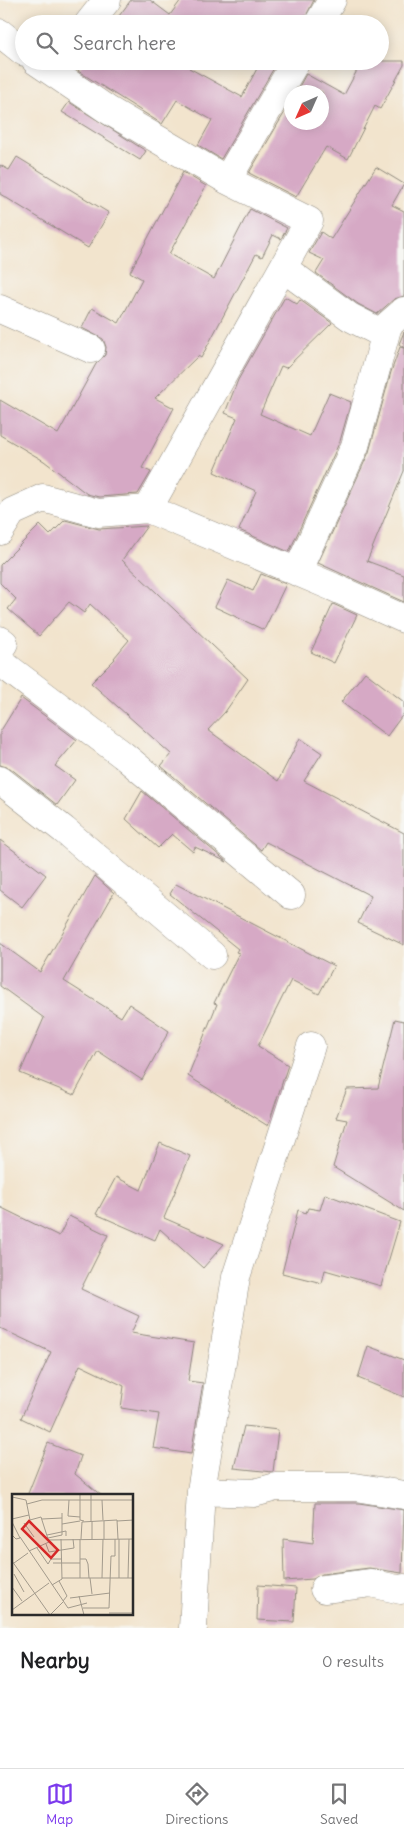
<!DOCTYPE html>
<html lang="en">
<head>
<meta charset="utf-8">
<style>
	:root { --surface:#fff; --page:#f6f6f6; --text:#202124; --muted:#757577; --line:#e0e0e0; --accent:#7c3aed }
	body { margin:0; font-family:Delius,sans-serif; background:var(--page); color:var(--text) }
	.compass { position:absolute; left:284px; top:85px; width:45px; height:45px; border-radius:50%; background:var(--surface); box-shadow:0 2px 12px #0003; rotate:225deg }
	.list { margin:0; padding:0; list-style:none }
	h2 { display:flex; justify-content:space-between; align-items:center; height:65px; margin:0; padding:0 20px; font-size:21px }
	h2 small { font-size:16px; font-weight:400; color:var(--muted) }
	.icon { flex:none; width:28px; height:28px; fill:none; stroke:currentColor; stroke-width:2; stroke-linecap:round; stroke-linejoin:round }
	.map { position:relative; flex:none; width:404px; height:1628px; overflow:hidden }
	.search { position:absolute; background:var(--surface); box-shadow:0 2px 12px #0003; left:15px; right:15px; top:15px; height:55px; display:flex; align-items:center; gap:12px; box-sizing:border-box; padding:0 18px; border-radius:28px; color:var(--muted); font-size:19px }
	.sheet { height:140px; background:var(--surface) }
	nav { display:flex; justify-content:space-around; align-items:center; box-sizing:border-box; height:70px; border-top:1px solid var(--line); background:var(--surface); font-size:14px; color:var(--muted) }
	nav a { display:grid; justify-items:center; gap:2px }
	nav .on { color:var(--accent) }
	.map>svg:first-child { display:block }
	.building { fill:#d6a9c5 }
	.lines { fill:none; stroke-linecap:round; stroke-linejoin:round }
	.minor-casing { stroke:#8e887c; stroke-width:29 }
	.minor { stroke:#fff; stroke-width:28 }
	.inset-road { fill:none; stroke:#a29a8c; stroke-width:1 }
	.view { fill:#d62828; fill-opacity:0.15; stroke:#d62828; stroke-width:2.5 }
	.inset-edge { fill:none; stroke:#2b2b2b; stroke-width:2.5 }
</style>
</head>
<body>
<div class="map">
<svg width="404" height="1628" viewBox="0 0 404 1628">
	<rect width="100%" height="100%" fill="#f6f6f2"/>
	<filter id="ink" filterUnits="userSpaceOnUse"><feTurbulence type="fractalNoise" baseFrequency=".02" numOctaves="2"/><feDisplacementMap in="SourceGraphic" scale="10" xChannelSelector="R" yChannelSelector="G"/><feConvolveMatrix kernelMatrix="1 2 1 2 8 2 1 2 1" color-interpolation-filters="sRGB"/></filter>
	<filter id="wash" filterUnits="userSpaceOnUse"><feTurbulence type="fractalNoise" baseFrequency=".0096" numOctaves="4" result="noise"/><feDisplacementMap in="SourceGraphic" scale="20" xChannelSelector="R" yChannelSelector="G"/><feGaussianBlur stdDeviation="1.12" result="paint"/><feColorMatrix in="noise" values="0 0 0 0 0 0 0 0 0 0 0 0 0 0 0 0 0 1.4 0 .05"/><feComposite in="paint" operator="in"/></filter>
	<g filter="url(#wash)">
		<rect width="100%" height="100%" fill="#f2e4cd"/>
		<g id="blocks">
			<!-- building -->
			<path class="building" d="M131 0H150L170 15 181 0H314L302 24H235L228 17 222 24H113Z
				M85 61H194L189 68 242 97 261 61H278L221 159 198 145 212 120 177 100 162 124 78 71Z
				M362 61H404V65L380 109 375 106 348 159 326 147 296 197 249 173 292 100V122H322V92H296L306 74 344 95Z
				M69 102 146 151 140 160 62 112Z
				M17 157 109 213 88 248 0 194V165L9 170Z
				M376 167 404 184 392 205 404 211V296L394 299 377 314 358 304 316 273 324 260 309 253 321 232 331 239Z
				M183 172 206 186 169 254 214 279 250 209 287 228 281 239 273 235 262 257 256 254 201 358 198 356 155 398 174 408 142 468 151 472 138 494 99 497 87 494 44 461 0 435V400L58 434 96 364 105 355 106 347 103 339 82 328 92 308 119 323 142 279 130 272Z
				M285 297 297 304 300 300 332 323 286 368 281 366 260 414 310 436 329 393 351 402 340 441 289 552 239 530 256 491 214 472 237 418 225 413 238 380Z
				M404 332V471L367 561 404 575V602L318 563 369 452 391 372 400 347 404 348 399 344Z
				M65 520 99 529 147 526 122 560 248 679 225 712 208 730 278 781 300 738 322 753 304 781 404 833V945L358 923 371 896 266 842 261 850 161 766 171 754 91 683 115 659 114 658 129 640 90 604 84 613 69 602 39 636 8 609 16 599 0 583V565L40 525 50 535Z
				M261 574 286 584 264 630 215 607 228 580 253 591Z
				M333 604 357 615 334 663 311 652Z
				M365 672 404 702V713L387 736 341 702Z
				M21 698 77 740 55 766 75 780 57 805 10 768 0 765V732Z
				M142 791 227 862 195 847 193 852 172 834 158 848 126 819Z
				M0 840 46 875 22 907 0 890Z
				M95 876 114 893 64 981 121 1017 129 1004 169 1031 142 1080 98 1051 74 1095 20 1073 44 1018 0 986V943L40 972Z
				M176 884 334 966 319 994 291 980 258 1046 288 1065 268 1126 188 1076 217 1004 214 1003 239 953 236 952 238 949 170 894Z
				M395 1019 404 1021V1211L333 1167 347 1120 336 1118 347 1089 378 1088Z
				M160 1143 190 1156 164 1218 224 1244 203 1268 160 1229 155 1240 96 1214 116 1177 141 1190Z
				M325 1194 400 1222 381 1286 325 1270 322 1283 282 1273 298 1210 306 1213 308 1208 320 1210Z
				M0 1207 59 1236 69 1216 108 1235 81 1289 139 1316 131 1333 194 1343 188 1381 203 1383 191 1454 153 1448 159 1414 121 1408 124 1386 80 1365 50 1432 21 1418 51 1352 0 1328Z
				M368 1346 404 1360V1397L358 1378Z
				M244 1426 278 1430 273 1472 234 1468Z
				M48 1443 81 1456 75 1474 102 1496H27Z
				M315 1503H359L404 1510 402 1573 369 1568 322 1574 313 1579 284 1581 283 1539 313 1543Z
				M258 1585 296 1588 294 1622 257 1620Z"/>
		</g>
	</g>
	<g filter="url(#ink)">
		<use href="#blocks" fill-opacity="0" stroke="#8e887c" stroke-width="1"/>
		<g class="lines">
			<defs>
				<path id="minor" d="M88 24 107 0
					M318 24 332 0
					M0 33 24 52
					M36 61 108 110 227 180 309 221 148 509
					M227 180 296 61
					M283 268 350 317 385 335
					M0 309 91 349
					M0 531 12 512 43 498 98 513 148 509 333 587 404 619
					M297 572 355 446 388 325 404 311
					M0 640 4 643 0 649
					M0 662 123 755 291 895
					M0 780 64 830 212 955
					M201 1491 254 1493 276 1487H355L404 1495
					M324 1589 371 1583 401 1590 404 1588
					M193 1628 201 1491 236 1277 311 1046"/>
			</defs>
			<!-- minor casing -->
			<use href="#minor" class="minor-casing"/>
			<!-- minor -->
			<use href="#minor" class="minor"/>
		</g>
	</g>
	<!-- overview -->
	<g transform="translate(12 1494)">
		<rect width="121" height="121" fill="#f2e4cd"/>
		<path class="inset-road" d="M68 0V26L72 27M0 3 14 6 17 21 0 25M57 6 56 22 68 23M90 6 91 26M15 10 30 6H122M17 21 18 26 29 23 37 48 17 57M30 25 50 24M79 27V0M92 27V45M105 27 122 26M0 28 8 44 4 45 0 41M12 29 22 43M50 30 68 27M35 41 54 37V42M8 43 56 114 75 109M36 44 50 41V19M68 45V84M69 45 70 28 105 26 106 45M80 45V27M36 46 122 45M34 50 37 58 62 54 61 45M25 54 36 70 39 65H50M68 65H74L76 70 77 84M0 67 38 121M2 69 16 59M41 69H68M2 80 12 98M50 84H122M78 84 80 100M90 84 91 45M107 84V45M116 84 117 45M47 87 55 102 51 107M40 91 50 85 49 45M0 93 10 107M67 102 72 121M58 104 98 99M71 114H97L99 62H103V45M0 116 37 89M97 119H120M38 121 51 108"/>
		<path class="view" d="M17 27 46 56 39 64 10 35Z"/>
		<rect width="121" height="121" class="inset-edge"/>
	</g>
</svg>
<svg class="compass" viewBox="-18 -18 36 36"><path d="M0-13l5 13h-10z" fill="#e53935"/><path d="M0 13l5-13h-10z" fill="#757577"/></svg>
<div class="search"><svg class="icon" aria-label="search" viewBox="0 0 24 24"><circle cx="10" cy="10" r="6"/><path d="M15 15l6 6"/></svg>Search here</div>
</div>
<section class="sheet">
<h2>Nearby<small>0 results</small></h2>
<ul class="list">
</ul>
</section>
<nav>
<a class="on"><svg class="icon" aria-label="map" viewBox="0 0 24 24"><path d="M3 6l6-2 6 2 6-2v14l-6 2-6-2-6 2zM9 4v14M15 6v14"/></svg>Map</a>
<a><svg class="icon" aria-label="directions" viewBox="0 0 24 24"><path d="M12 3l9 9-9 9-9-9zM9 14v-3h6M13 9l2 2-2 2"/></svg>Directions</a>
<a><svg class="icon" aria-label="saved" viewBox="0 0 24 24"><path d="M7 4h10v16l-5-4-5 4z"/></svg>Saved</a>
</nav>
</body>
</html>
